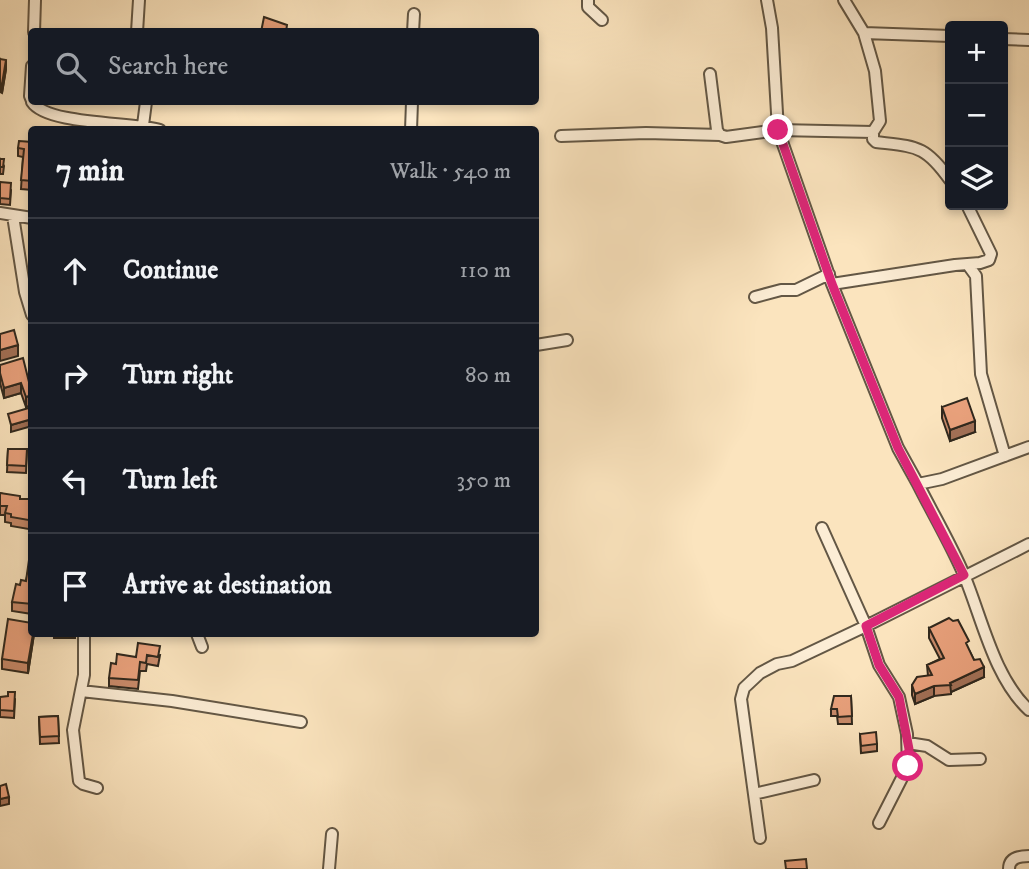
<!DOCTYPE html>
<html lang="en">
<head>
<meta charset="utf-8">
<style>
	:root { --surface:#171b24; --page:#242831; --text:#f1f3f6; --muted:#9ea1a6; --line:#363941 }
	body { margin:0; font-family:"IM FELL DW Pica",serif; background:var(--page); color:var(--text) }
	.controls { position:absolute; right:21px; top:21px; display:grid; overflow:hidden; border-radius:7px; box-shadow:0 4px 10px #0003 }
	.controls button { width:63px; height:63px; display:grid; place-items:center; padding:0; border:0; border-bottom:2px solid var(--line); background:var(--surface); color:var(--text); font:35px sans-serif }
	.stop { position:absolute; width:21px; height:21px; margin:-16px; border:5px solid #db2777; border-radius:50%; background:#fff }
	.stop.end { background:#db2777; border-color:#fff; box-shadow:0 2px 7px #0008 }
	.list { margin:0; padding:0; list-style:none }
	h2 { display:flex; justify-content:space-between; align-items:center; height:91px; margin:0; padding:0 28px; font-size:30px }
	h2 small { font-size:23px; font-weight:400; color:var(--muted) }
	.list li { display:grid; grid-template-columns:46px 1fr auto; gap:21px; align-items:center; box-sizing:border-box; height:105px; padding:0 28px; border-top:2px solid var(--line) }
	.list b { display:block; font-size:26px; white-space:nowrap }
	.list em { font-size:23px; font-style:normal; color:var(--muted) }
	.icon { flex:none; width:38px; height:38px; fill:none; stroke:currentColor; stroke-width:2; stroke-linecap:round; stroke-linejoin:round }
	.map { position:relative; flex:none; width:1029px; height:869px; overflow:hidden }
	.search { position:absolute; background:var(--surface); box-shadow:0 4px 10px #0003; left:28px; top:28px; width:511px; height:77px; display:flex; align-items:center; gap:18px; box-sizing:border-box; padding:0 24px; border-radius:7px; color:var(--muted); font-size:26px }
	.panel { position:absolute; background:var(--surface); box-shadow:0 4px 10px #0003; left:28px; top:126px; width:511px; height:511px; border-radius:7px }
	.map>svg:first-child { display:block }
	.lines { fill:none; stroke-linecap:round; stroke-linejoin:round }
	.minor-casing { stroke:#635745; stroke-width:14 }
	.minor { stroke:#fcedd5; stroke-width:10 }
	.wall { fill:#c88a6a; stroke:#30281d; stroke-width:2 }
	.shaded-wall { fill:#a27056; stroke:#30281d; stroke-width:2 }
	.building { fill:#e8a07b; stroke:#30281d; stroke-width:2 }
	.route { stroke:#db2777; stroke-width:9 }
</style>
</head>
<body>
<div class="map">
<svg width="1029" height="869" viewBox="0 0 1029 869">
	<rect width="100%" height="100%" fill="#fbe4be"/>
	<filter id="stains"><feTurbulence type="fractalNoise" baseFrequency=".00286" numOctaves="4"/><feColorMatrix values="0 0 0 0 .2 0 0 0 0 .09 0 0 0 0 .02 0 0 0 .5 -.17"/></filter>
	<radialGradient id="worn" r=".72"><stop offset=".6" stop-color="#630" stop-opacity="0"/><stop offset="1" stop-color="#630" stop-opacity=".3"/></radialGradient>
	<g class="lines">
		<defs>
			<path id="minor" d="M588 0V7L602 20
				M767 0 772 28 778 130 832 284 898 448 918 484 942 479 1029 447
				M844 0 864 33 875 71 880 121 873 132V139L876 142C917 147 925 145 950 180
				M34 32 35 0
				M137 32 139 0
				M413 32 414 14
				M864 33 950 36
				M1003 39 1029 40
				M32 66 30 96 32 101
				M710 74 717 130 720 135
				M32 102C47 125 132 122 160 130
				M143 125 146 102
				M411 130 412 102
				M561 136 646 133 720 135 726 137 778 130 873 132
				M0 213 32 218
				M13 216 25 292 32 315
				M968 265 976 276 981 374 1005 456
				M832 284 955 265 980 263 989 260 991 254 967 205
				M755 297 781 290H796L829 274
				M536 345 567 340
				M918 484C933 514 951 544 964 575 982 618 994 678 1029 710
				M822 528 866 626 879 665 899 697 907 734 908 766 879 823
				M84 634V675L73 730 79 781 83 784 97 788
				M197 634 202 647
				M81 691 172 701 301 722
				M908 743 927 746 949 760 980 759
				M754 794 814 780
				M760 838 741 699 744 688 760 673 777 664 792 661 866 626 1029 544
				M329 869 332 834
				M1009 869C1009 858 1019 856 1029 856"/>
		</defs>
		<!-- minor casing -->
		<use href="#minor" class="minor-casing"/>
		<!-- minor -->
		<use href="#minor" class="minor"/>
	</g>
	<!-- wall -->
	<path class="wall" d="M0 59 6 69 2 93 0 92Z
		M32 142V190L21 189 23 157 18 156V148Z
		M0 159 4 166 3 174H0Z
		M0 182 11 190 10 205 0 204Z
		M0 365 32 394V405L26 407 21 393 4 398 0 383Z
		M942 407 975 432 950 441 942 418Z
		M8 449H27L26 473 7 472Z
		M0 493 20 499H32V531H29V529L11 526V523L5 522V515H0Z
		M32 553V614L12 611V602L26 581Z
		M929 628 969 650 974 660 984 677 951 692V694L934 696 915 704 912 695V685L928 676 927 665 940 659 929 638Z
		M34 634 28 673 2 669V659Z
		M54 634H75V638H54Z
		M160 655 158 666 147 664 146 671H140L138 689 109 686V678L136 657Z
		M851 696 852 724H838L837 716H831V709Z
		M0 697 15 699 14 718 0 717Z
		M58 716 59 743 40 744 39 717Z
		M860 734 877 744V751L861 753Z"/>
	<!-- shaded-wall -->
	<path class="shaded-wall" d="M6 60V69L2 93V84Z
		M18 345V356L0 361V350Z
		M21 383V393L4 398V388Z
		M32 395V405L26 407V397Z
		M32 419V426L11 432V425Z
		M975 421V432L950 441V430Z
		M33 634H34L28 673V663Z
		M984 667V677L951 692 950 683Z
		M934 686V696L915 704V694Z
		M9 797V804L0 806V799Z"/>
	<!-- building -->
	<path class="building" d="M264 17 287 25 286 32H261Z
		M0 59 6 60 2 84 0 83Z
		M19 141 32 142V181L21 180 24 149 18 148Z
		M0 159H4L3 167H0Z
		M0 182 11 183 10 199 0 198Z
		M14 330 18 345 0 350V334Z
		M23 358 32 394V395L26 397 21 383 4 388 0 373V365Z
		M967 398 975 421 950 430 942 407Z
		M32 407V419L11 425 8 414Z
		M8 449H27L26 466 7 465Z
		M0 493 20 496V499H32V522H29V520L11 517V514L5 513 7 506H0Z
		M30 553H32V604L12 602 16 584 20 585 21 580 26 581Z
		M949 618 953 621 958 620 969 641 966 643 974 660 980 659 984 667 950 683 951 685 934 686 915 694 912 685 917 677 932 675 927 665 944 658 929 628Z
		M8 619 32 623V634H33L28 663 2 659Z
		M138 643 160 646 158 657 147 655 146 663 140 662 138 680 109 678 111 663 116 664 117 654 136 657Z
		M8 692H15L14 711 0 710V697L8 696Z
		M834 696H851L852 716 838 717 837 709H831Z
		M58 716 59 736 40 737 39 717Z
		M876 732 877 744 861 746 860 734Z
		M6 784 9 797 0 799V786Z
		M806 859 807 869H786L785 861Z"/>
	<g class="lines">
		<!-- route -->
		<path class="route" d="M778 130 832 284 898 448 964 575 866 626 879 665 899 697 909 749 908 766"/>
	</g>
	<rect width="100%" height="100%" filter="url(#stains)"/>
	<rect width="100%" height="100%" fill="url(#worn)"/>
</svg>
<div class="controls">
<button>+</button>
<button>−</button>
<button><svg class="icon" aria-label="layers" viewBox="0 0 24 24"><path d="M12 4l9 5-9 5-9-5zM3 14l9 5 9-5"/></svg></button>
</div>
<div class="stop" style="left:908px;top:766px"></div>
<div class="stop end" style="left:778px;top:130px"></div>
<div class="search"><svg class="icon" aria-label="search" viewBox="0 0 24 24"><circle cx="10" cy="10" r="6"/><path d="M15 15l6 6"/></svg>Search here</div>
<section class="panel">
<h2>7 min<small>Walk · 540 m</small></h2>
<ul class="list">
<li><svg class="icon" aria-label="ahead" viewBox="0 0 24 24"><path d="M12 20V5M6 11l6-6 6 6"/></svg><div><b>Continue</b></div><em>110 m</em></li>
<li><svg class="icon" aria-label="right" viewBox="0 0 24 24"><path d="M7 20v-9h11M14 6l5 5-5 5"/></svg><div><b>Turn right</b></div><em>80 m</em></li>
<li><svg class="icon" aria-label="left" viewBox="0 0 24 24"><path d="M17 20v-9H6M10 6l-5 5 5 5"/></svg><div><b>Turn left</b></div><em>350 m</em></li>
<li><svg class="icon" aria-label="arrive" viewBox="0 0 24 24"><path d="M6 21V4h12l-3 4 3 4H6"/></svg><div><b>Arrive at destination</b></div></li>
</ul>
</section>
</div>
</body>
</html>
